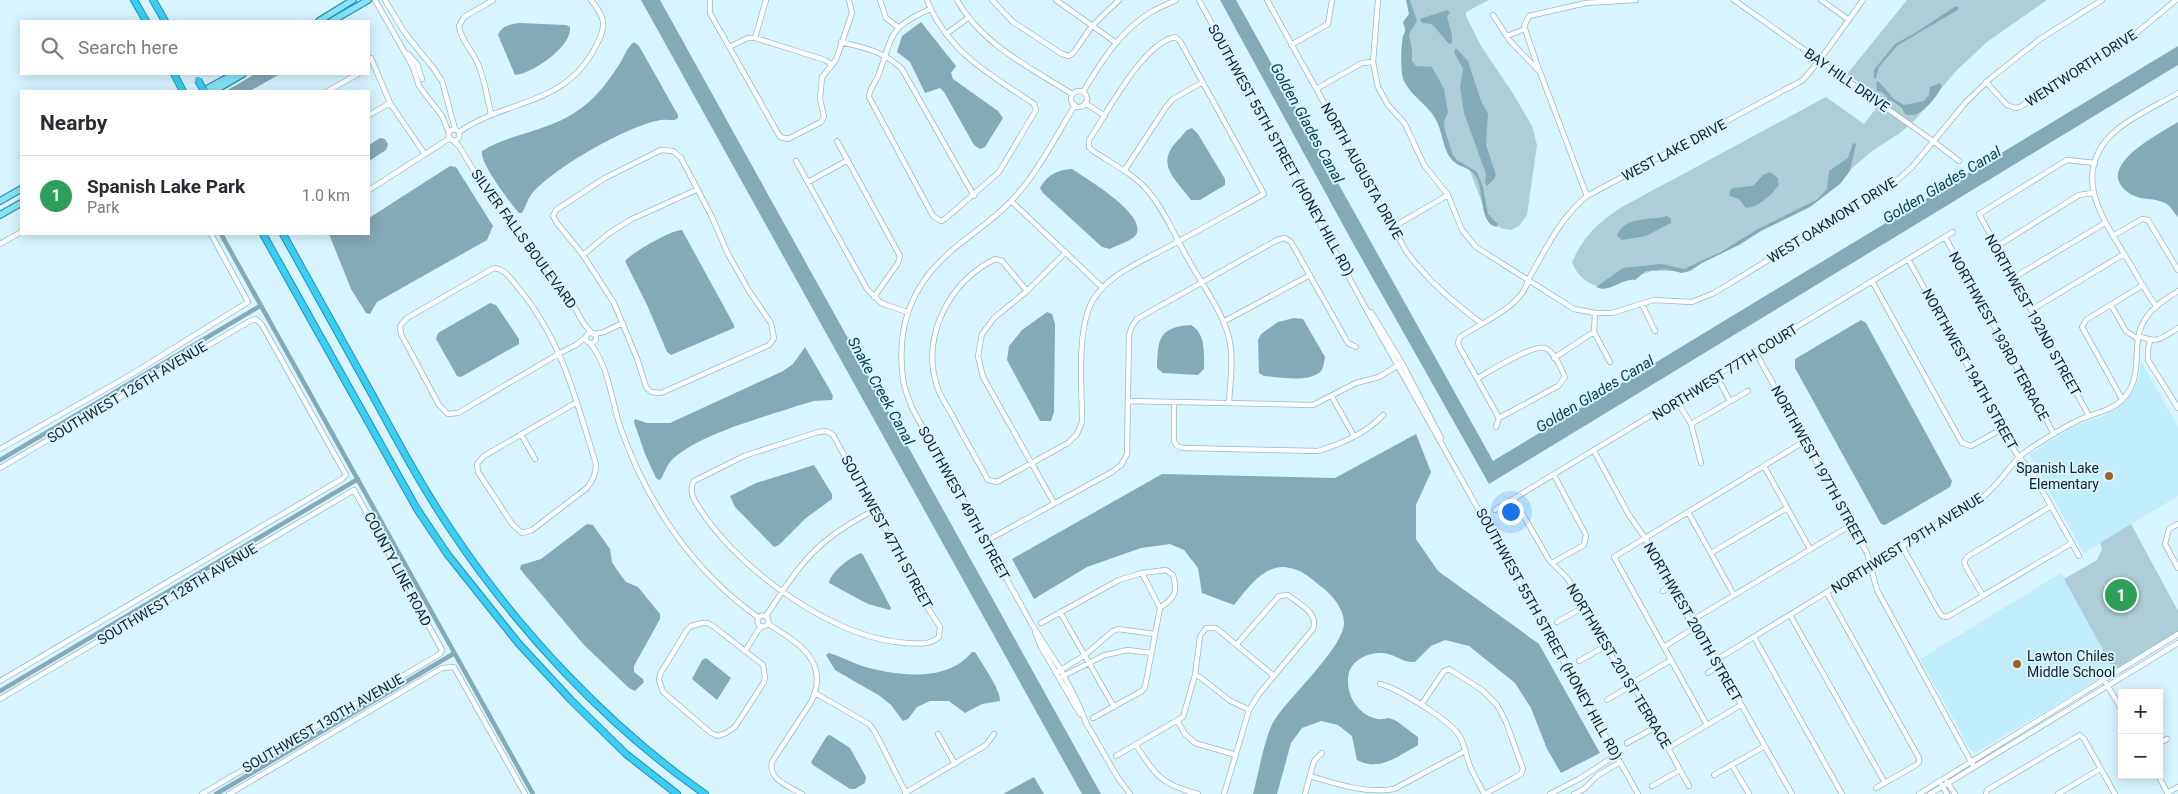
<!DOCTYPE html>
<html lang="en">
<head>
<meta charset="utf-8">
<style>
	:root { --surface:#fff; --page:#f7f7f7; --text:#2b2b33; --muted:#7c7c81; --line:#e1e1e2; --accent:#a06128 }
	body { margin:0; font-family:Roboto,sans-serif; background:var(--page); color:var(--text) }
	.controls { position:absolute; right:15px; bottom:15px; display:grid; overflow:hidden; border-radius:0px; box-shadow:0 2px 12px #0003 }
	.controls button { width:45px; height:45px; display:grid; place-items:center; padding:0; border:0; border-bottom:1px solid var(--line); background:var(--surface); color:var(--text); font:25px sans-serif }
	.you { position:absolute; left:1510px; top:511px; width:18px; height:18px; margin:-12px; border:4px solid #fff; border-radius:50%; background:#1a73e8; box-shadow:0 0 0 8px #1a73e833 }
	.badge { display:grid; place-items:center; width:32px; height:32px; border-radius:50%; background:var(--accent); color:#fff; font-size:16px; font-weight:700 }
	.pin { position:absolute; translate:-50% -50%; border:2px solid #fff; box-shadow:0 1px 5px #0006 }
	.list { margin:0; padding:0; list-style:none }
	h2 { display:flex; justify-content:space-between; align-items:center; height:65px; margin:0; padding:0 20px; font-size:21px }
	h2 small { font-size:16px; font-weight:400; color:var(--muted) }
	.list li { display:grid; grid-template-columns:32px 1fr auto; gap:15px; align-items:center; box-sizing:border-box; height:80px; padding:0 20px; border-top:1px solid var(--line) }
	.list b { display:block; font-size:19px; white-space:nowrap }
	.list p { margin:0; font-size:16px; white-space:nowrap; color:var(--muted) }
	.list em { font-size:16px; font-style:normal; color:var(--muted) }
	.icon { flex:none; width:28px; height:28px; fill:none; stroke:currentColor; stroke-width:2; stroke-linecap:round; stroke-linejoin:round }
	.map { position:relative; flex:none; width:2178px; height:794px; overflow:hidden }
	.search { position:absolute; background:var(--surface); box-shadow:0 2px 12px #0003; left:20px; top:20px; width:350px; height:55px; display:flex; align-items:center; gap:12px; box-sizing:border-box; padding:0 18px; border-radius:0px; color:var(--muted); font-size:19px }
	.panel { position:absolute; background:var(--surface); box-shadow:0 2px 12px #0003; left:20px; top:90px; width:350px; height:145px; border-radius:0px }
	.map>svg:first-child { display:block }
	.built { fill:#c0edfc }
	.green { fill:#afcdd6 }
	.water { fill:#84aab7 }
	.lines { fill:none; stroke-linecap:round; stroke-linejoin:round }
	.canal { stroke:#84aab7; stroke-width:4.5 }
	.minor-casing { stroke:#97bac5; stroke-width:6 }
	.major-casing { stroke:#2b91ac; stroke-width:8 }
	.highway-casing { stroke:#2b91ac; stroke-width:8 }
	.minor { stroke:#fff; stroke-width:4.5 }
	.major { stroke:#88e2f9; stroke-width:5.5 }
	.highway { stroke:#39cef5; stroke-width:6 }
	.highway-bridge-casing { stroke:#2b91ac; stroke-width:8; stroke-linecap:butt }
	.highway-bridge { stroke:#39cef5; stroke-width:6 }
	.poi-dot { fill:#a06128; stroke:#d8f5ff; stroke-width:2 }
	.labels { text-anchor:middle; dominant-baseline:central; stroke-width:4; stroke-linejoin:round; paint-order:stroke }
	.street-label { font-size:14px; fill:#121f24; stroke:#d8f5ff }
	.poi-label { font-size:14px; fill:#121f24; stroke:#d8f5ff; text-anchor:end }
	.water-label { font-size:15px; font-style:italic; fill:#05404e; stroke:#d8f5ff }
</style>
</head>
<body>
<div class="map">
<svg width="2178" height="794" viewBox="0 0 2178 794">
	<rect width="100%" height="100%" fill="#d8f5ff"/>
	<!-- built -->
	<path class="built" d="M2141 361 2178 427V496L2084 553 2029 454 2076 425 2104 416 2125 402 2139 378Z
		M2061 573 2114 670 1977 752 1971 751 1920 659Z"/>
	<!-- green -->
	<path class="green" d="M1408 0H1489L1466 12V16L1481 46 1512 92 1532 126 1537 145 1527 215 1519 226 1511 230 1501 228 1492 222 1486 213 1470 171 1455 160 1440 121 1415 91 1405 42 1410 16Z
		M1907 0H2047L1987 42 1956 71 1914 121 1900 133 1872 151 1813 202 1691 267 1678 271H1652L1603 287C1588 285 1577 276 1572 262 1584 236 1597 224 1620 208L1826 97 1864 124 1883 99 1847 74Z
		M2131 524 2178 611V632L2114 670 2064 579 2097 560 2102 549 2100 543Z"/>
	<!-- water -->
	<path class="water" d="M641 0H660L1101 794H1082Z
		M1220 0H1236L1493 461 2178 46V65L1489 484 1354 245Z
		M1406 0H1410L1417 21 1409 34 1412 50V61L1416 66 1432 67 1444 89 1448 112 1444 122 1445 131 1453 155 1457 160 1477 172 1483 187 1488 214 1498 224 1497 227C1477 223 1486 188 1474 174 1469 167 1458 167 1452 160 1442 149 1443 131 1435 118 1426 103 1412 97 1404 81 1400 72 1401 46 1403 36 1404 34 1405 32 1405 29 1405 27 1403 24 1403 22L1409 14Z
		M1956 6 1959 8 1956 11 1898 45 1879 67 1876 78 1874 79V70L1895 44 1915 33Z
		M1447 10 1450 12 1447 17 1452 35V43L1449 44 1432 24 1422 23 1420 19Z
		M921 22 956 66 951 73 953 79 998 111 1003 118 985 147 980 149 974 145 944 92 940 88 925 93 910 62 897 52 902 36Z
		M519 23 566 25 570 27C573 46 532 74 515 75L498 35C501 26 511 24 519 23Z
		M634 42 639 46 678 115V118L675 120C669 120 662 119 656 121 624 128 550 170 531 195 527 200 526 207 522 213H519C511 204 479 162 482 151 516 131 551 132 584 106 599 94 609 80 619 65 624 57 627 47 634 42Z
		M1456 48 1468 61 1481 101 1488 114 1486 145 1496 175 1494 179 1487 186 1485 183 1486 174 1464 113 1460 87 1463 69 1454 52Z
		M255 74H280L250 91H226Z
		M1878 81 1894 99 1904 105 1924 101 1929 95 1930 87 1940 83 1942 86C1937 97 1919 121 1905 114L1902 108 1891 100 1885 101 1888 98 1882 92 1877 91 1876 83Z
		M2178 122V217C2174 213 2170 205 2165 203 2155 198 2142 200 2132 195 2088 169 2159 134 2178 122Z
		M1192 128 1198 134 1225 179V185L1200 200H1191C1176 179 1154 165 1178 140 1184 135 1184 130 1192 128Z
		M380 138 385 139 388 144 386 150 369 161V145Z
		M1853 143 1856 144 1850 171 1840 184 1810 207 1761 231 1739 245 1702 263 1690 271 1682 273 1665 269 1646 271 1635 280C1621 278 1610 294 1596 287L1623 268 1661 264 1684 269 1722 251 1758 229 1816 200 1827 189 1829 171 1848 158Z
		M450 166 456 167 493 226 487 240 377 302 370 314 366 313 351 289 329 234H369V218Z
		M1072 169C1085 178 1154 218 1134 237 1128 242 1117 245 1110 249L1102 247 1043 193 1040 188C1047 175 1057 170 1072 169Z
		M1770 172 1778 178 1779 185C1771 195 1759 207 1746 208L1739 199 1730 196 1729 193 1732 188 1753 186 1763 175Z
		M1667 216 1671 219V223L1646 236 1622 240 1617 236C1624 215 1651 221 1667 216Z
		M682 230 734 325V328L671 355 667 352 648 307 625 261C633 252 671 230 682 230Z
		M490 303 496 305 519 339V344L461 377 457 376 436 339 438 333Z
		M1047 312 1052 314 1055 324 1054 412 1051 421H1040L1007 360 1009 346 1022 330Z
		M1294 318 1303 319 1325 357C1324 362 1324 368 1320 372 1307 383 1279 377 1264 376L1259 373 1258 340 1261 334 1278 322Z
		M1861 320 1866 323 1952 481 1950 487 1885 525 1881 524 1795 368V359Z
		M1191 325C1206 334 1204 353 1204 369L1198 375 1163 373 1157 368C1158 340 1158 327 1191 325Z
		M805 347 830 390 833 396 832 400 814 401 800 405C765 417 695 435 670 462 666 467 664 474 661 479L659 480 656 478 645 454 634 422 635 419 647 423H670L783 371 793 364Z
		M1416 434 1431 472 1416 505V539L1438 571 1539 644 1600 753 1561 773 1547 749 1531 708 1515 683 1469 646 1445 640 1431 646 1415 662C1398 663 1394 649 1372 654 1363 655 1352 663 1349 672 1344 692 1357 716 1378 719 1382 720 1386 718 1389 718 1398 720 1410 732 1418 737V745C1398 756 1380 772 1357 760L1352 736 1338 725 1321 721 1302 728 1291 743 1277 794H1253C1258 776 1265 735 1274 721 1289 697 1344 647 1344 623 1344 609 1333 596 1323 588 1309 577 1302 569 1284 567 1262 566 1246 591 1234 605L1202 593 1198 568 1184 550 1170 544 1141 548 1087 567 1034 599 1012 559 1162 474 1335 478Z
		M814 465 832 494V499L806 518 779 545 774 547 735 507 730 496 756 483Z
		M587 524 593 525 610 549 612 562 617 570 626 582 638 587 660 614V619L634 666V672L643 679 644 682 635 691 629 688 584 645 520 569 521 565 541 559Z
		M861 553 863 555 891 608 890 610 868 604 829 583C830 572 851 557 861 553Z
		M972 652H975C981 662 1001 690 1000 701L982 704 965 713 949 701H930L917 707 908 719 903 721 891 705 880 696 835 670 826 655 829 653C840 656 851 662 862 666 897 676 947 683 972 652Z
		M706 658 731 678 717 700 692 679 702 660Z
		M830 735 850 748 866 777 865 783 855 789H850L813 765 811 762 827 736Z
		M1034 777 1044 794H1003Z"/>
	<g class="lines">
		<!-- canal -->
		<path class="canal" d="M221 234 533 794
			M0 460 260 306
			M0 691 358 479
			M216 794 453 654"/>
		<defs>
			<path id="minor" d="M375 0 413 67 419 86 442 116 449 133
				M385 0 405 33 434 69 442 81 455 129
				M880 0 886 18 898 27
				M927 0C946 49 988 74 1030 101L1034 104 1036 110 999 172 945 219 941 221 933 216 869 97C869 89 875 84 878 76 894 35 886 29 930 9
				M957 0C981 44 1031 68 1072 94
				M992 0 1013 22 1062 54 1069 56 1074 52 1092 26 1119 0
				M1056 0 1115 42
				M1199 0 1371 318 1638 794
				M1267 0 1406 251C1427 280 1453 302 1481 323
				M1378 0 1373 62 1378 87 1388 105 1405 124 1424 165 1448 195 1462 230 1476 247 1574 309 1595 313H1612L1654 300 1692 302 1714 293 1892 185 1912 167 1966 102 1991 78 2040 39 2102 0
				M1734 0 1933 141 1959 161
				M1821 0 1849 20
				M710 1V13L780 137 788 139 821 122 824 117 820 99 822 77 836 60 852 13 849 0
				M1493 15 1510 41 1540 72 1587 196
				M946 34 968 18
				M1507 36 1525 29
				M755 38 766 0
				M841 42C864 48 884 51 902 69L974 196
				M1291 45 1328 24 1332 0
				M729 47 748 38H755L825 60 831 64
				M408 54 417 64 422 79
				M371 58 390 103 424 153
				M1539 70 1524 26 1529 16 1586 3 1636 0
				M1986 82 2007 105 2015 108 2020 107 2128 40 2176 0
				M1316 89 1362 63 1373 62
				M328 91 358 74
				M1071 99a8 8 0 1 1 16 0a8 8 0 1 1-16 0Z
				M1083 92C1102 61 1119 32 1151 12 1160 7 1168 4 1176 0
				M1085 103 1105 116
				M1075 105C1056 136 1037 174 1012 200 995 219 971 234 951 251 911 286 896 327 903 379 904 389 909 399 912 408L1031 623 1061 670 1076 699 1086 722
				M491 114C487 97 485 80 478 64 473 51 460 39 459 26L464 17 493 0
				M369 115 390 103
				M448.5 135a5.5 5.5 0 1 1 11 0a5.5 5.5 0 1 1-11 0Z
				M459 132C510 97 565 108 597 44 607 25 605 17 591 0
				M452 140 459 146 488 194 566 292 584 324 592 333
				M837 141 900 256 898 263 874 297
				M661 150 673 151 681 158 712 217 728 254 749 291 771 323 774 338 769 345 661 393 651 392 646 387 638 361 614 303 583 255 557 223 553 216 556 210 605 178Z
				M796 161 867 289 881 303 907 312
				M1124 171 1166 107 1173 99 1203 82
				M808 182 848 160
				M369 190 450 138
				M1011 201 1103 288
				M1393 227 1448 195
				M2113 236 2142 219 2148 220 2178 270
				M1945 237 2054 434
				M0 244 21 232
				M1996 247 2079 195 2093 193
				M583 255 608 234 630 220 696 190
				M1908 259 2016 453 2033 474 2079 556
				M2013 278 2105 223
				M1872 281 1962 443 1971 446 2002 429
				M1027 291 1002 261 995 259C949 282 921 336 937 386 940 396 946 405 951 413 963 436 976 458 988 480L997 482 1068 443 1077 434 1082 422C1082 388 1076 329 1093 300 1108 274 1145 260 1170 246 1202 229 1233 211 1264 194L1180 41 1175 37C1143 43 1107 113 1089 140V147L1093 151C1111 163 1134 174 1148 191 1165 211 1176 238 1189 261 1202 284 1223 313 1229 338 1234 358 1230 383 1229 403
				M1642 304 1655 331
				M2111 305 2126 331 2138 339
				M2156 306C2145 291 2136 273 2126 257 2103 219 2072 177 2110 136 2128 118 2156 106 2178 93
				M2031 310 2124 254
				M1371 312 1402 363 1441 438
				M1595 313 1594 332 1610 362
				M1223 322 1310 275
				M586 338a5 5 0 1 1 10 0a5 5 0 1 1-10 0Z
				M593 334 604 332 623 323
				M2139 336C2158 344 2162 338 2178 328
				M2150 341 2148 349V360L2178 408
				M590 343C610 368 611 402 622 432 649 506 694 572 759 618
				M1756 353 1867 553 1877 590 1974 767
				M1554 358 1594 332
				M1717 377 1730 401
				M1478 378C1490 371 1533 344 1545 348 1555 352 1561 369 1565 377L1558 386 1499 418
				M1332 397 1354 436
				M2122 399 2082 327 2086 320 2143 285
				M1128 401 1313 405 1356 383 1379 377 1402 363
				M1677 401 1691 424 1701 463
				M577 402 484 456 477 464 478 472 512 524 522 533 532 530 587 488C593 480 596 474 596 464 575 398 563 341 517 286 510 278 505 269 494 268L407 318 400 326 401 334 439 405 448 414 458 413 560 353 576 345 586 337
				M1174 402V441L1177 446 1183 448 1318 451C1341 444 1366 434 1383 415
				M2089 416 1979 214 2067 160 2095 163
				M1691 424 1748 391
				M1496 427 1499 418 1460 348 1458 343 1460 337C1480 324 1524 305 1528 280 1546 249 1559 219 1587 196L1803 80 1819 61 1863 0
				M826 431 833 435 893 543 909 578 940 627 939 637C930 645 919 644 907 643 835 639 744 573 704 515 697 504 687 494 694 481L744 456 818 432Z
				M521 434 535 459
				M0 449 132 374 248 302 211 234
				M1594 451 1629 515 1645 538 1694 628 1708 650 1716 660 1792 794
				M1764 466 1810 549
				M0 468 250 321 256 319 262 325 346 475 342 479 0 681
				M1514 499 1549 560 1568 579 1626 681 1632 683 1689 786
				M1054 503 983 377 978 356 982 334 994 318 1027 291 1066 252
				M1495 510 1953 232
				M1688 512 1734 595
				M2178 524 2169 529 2165 544 2178 568
				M986 541 1112 472 1121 465 1127 454 1129 335 1132 326 1137 319 1277 240 1285 238 1291 242 1348 343 1356 347
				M1902 546 1939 612 1942 616 1947 617 2072 543
				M1711 553 1787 508
				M1552 563 1584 545 1586 535 1554 475
				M1142 573 1160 608
				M1663 591 1671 586
				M1827 593 1919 758V762L1916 765 1876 788
				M1983 596 1966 567 1964 562 1967 557 2051 506
				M1060 612 1114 707
				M1790 615 1885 783
				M757.5 621a5.5 5.5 0 1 1 11 0a5.5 5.5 0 1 1-11 0Z
				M766 616C784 589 802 559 828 539 843 527 858 519 874 510
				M1691 621 1851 525
				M1557 622 1584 607
				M702 623H708L713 626 763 665 765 677 764 682 735 727 726 733 718 736 711 733 663 692 659 680 660 674 687 630 691 626Z
				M1041 623 1119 580 1142 573 1166 570 1173 575C1178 593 1175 597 1160 608
				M768 624C797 642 831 661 811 702L772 762C768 780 789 786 802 794
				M1035 632 1040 645 1080 714
				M1754 637 1842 794
				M1664 647 1694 628
				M745 651 761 626
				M1579 661 1606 646
				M1059 671 1085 655 1113 631 1118 629 1154 634
				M1708 673 1715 668 1716 660 1984 496C2001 483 2011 461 2028 450 2045 439 2063 427 2081 419 2096 413 2110 411 2122 400 2147 375 2128 343 2146 318 2154 306 2166 299 2178 291
				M1195 675 1200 677 1229 700 1249 710
				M1063 676 1105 655 1128 650 1151 653
				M2106 683 2122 710
				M1380 684C1397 688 1452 721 1460 737 1465 745 1466 757 1470 766 1474 776 1480 785 1484 794
				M815 693 869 724 875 732 906 793
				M0 699 354 490 442 650 440 654 202 794
				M1607 700 1629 687 1632 683 1671 660
				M1421 705 1444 671 1449 669 1482 690 1497 705 1506 722 1523 769 1521 774 1485 794
				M1093 718 1142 691 1145 687 1160 608
				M1085 721 1118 778 1130 794
				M1178 722 1185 734 1195 743 1236 755
				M1707 725 1614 557 1805 441
				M938 734 955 764
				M1627 743 1656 727
				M2159 743 2167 739
				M1136 745C1155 776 1163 785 1198 794
				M1668 748 1741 705
				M1116 756 1183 717 1195 675 1200 636 1206 628H1216L1274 676
				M1732 765 1749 794
				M1714 775 1765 746
				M2158 775 2168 794
				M1310 776C1337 784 1366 794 1394 789L1465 751
				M1947 782 1955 794
				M1942 785 1947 794
				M1652 786 1680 770
				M905 793 986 745 994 734
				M2167 793 2178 787
				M229 794 442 668 454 667 525 794
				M1224 794 1249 710 1259 694 1313 629C1319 613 1299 604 1288 595L1279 596 1237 644
				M1305 794 1314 761 1322 753
				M1550 794 1579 779 1616 755
				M1574 794 1584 789 1597 776 1620 762
				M1919 794 2178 634
				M1930 794 2178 643
				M1986 794 1987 790 2080 735 2084 739 2115 794
				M2058 794 2100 769"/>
			<path id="major" d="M319 21 353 0
				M332 21 368 0
				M203 91 234 74
				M214 91 243 74
				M0 201 21 189
				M0 215 21 203"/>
			<path id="highway" d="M134 0 146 21
				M153 0 165 21
				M174 74 183 91
				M263 234 417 509 448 555 519 644 571 700 626 754 677 794
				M283 234C313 288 343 342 373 396 398 442 422 487 451 530 517 629 607 726 705 794"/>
		</defs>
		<!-- minor casing -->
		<use href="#minor" class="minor-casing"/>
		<!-- major casing -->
		<use href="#major" class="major-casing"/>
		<!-- highway casing -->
		<use href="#highway" class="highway-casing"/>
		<!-- minor -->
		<use href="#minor" class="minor"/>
		<!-- major -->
		<use href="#major" class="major"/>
		<!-- highway -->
		<use href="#highway" class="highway"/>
		<defs>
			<path id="highway-bridge" d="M198 80 204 91"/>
		</defs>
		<!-- highway-bridge casing -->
		<use href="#highway-bridge" class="highway-bridge-casing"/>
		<!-- highway-bridge -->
		<use href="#highway-bridge" class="highway-bridge"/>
	</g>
	<!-- markers -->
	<g class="poi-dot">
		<circle cx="2109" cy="476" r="5"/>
		<circle cx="2017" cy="664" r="5"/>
	</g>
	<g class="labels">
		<!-- street labels -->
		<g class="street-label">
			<text transform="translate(2081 68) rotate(-33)">WENTWORTH DRIVE</text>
			<text transform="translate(1847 80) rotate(35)">BAY HILL DRIVE</text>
			<text transform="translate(1281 150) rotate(61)">SOUTHWEST 55TH STREET (HONEY HILL RD)</text>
			<text transform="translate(1674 150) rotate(-28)">WEST LAKE DRIVE</text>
			<text transform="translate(1362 171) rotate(61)">NORTH AUGUSTA DRIVE</text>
			<text transform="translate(1832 220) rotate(-32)">WEST OAKMONT DRIVE</text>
			<text transform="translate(524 239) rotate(54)">SILVER FALLS BOULEVARD</text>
			<text transform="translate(2033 315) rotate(61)">NORTHWEST 192ND STREET</text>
			<text transform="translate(1999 336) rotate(61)">NORTHWEST 193RD TERRACE</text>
			<text transform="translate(1970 369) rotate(61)">NORTHWEST 194TH STREET</text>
			<text transform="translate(1725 372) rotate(-32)">NORTHWEST 77TH COURT</text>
			<text transform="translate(127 392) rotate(-31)">SOUTHWEST 126TH AVENUE</text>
			<text transform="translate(1819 466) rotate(61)">NORTHWEST 197TH STREET</text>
			<text transform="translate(964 503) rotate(61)">SOUTHWEST 49TH STREET</text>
			<text transform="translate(887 532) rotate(61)">SOUTHWEST 47TH STREET</text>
			<text transform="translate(1907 543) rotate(-32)">NORTHWEST 79TH AVENUE</text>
			<text transform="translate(398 569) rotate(62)">COUNTY LINE ROAD</text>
			<text transform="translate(177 594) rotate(-31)">SOUTHWEST 128TH AVENUE</text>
			<text transform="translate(1693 622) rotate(60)">NORTHWEST 200TH STREET</text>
			<text transform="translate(1549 634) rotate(61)">SOUTHWEST 55TH STREET (HONEY HILL RD)</text>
			<text transform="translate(1619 666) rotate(59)">NORTHWEST 201ST TERRACE</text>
			<text transform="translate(323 723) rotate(-30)">SOUTHWEST 130TH AVENUE</text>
		</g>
		<!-- poi labels -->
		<g class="poi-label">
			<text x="2099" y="468">Spanish Lake<tspan x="2099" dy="16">Elementary</tspan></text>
			<text x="2027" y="656" text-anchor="start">Lawton Chiles<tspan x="2027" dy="16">Middle School</tspan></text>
		</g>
		<!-- water labels -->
		<g class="water-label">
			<text transform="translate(1307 123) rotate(61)">Golden Glades Canal</text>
			<text transform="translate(1942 185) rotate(-31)">Golden Glades Canal</text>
			<text transform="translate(881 391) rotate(61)">Snake Creek Canal</text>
			<text transform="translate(1595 394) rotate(-31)">Golden Glades Canal</text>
		</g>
	</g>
</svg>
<div class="controls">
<button>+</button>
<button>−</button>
</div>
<div class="you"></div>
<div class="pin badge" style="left:2121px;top:595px;background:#2e9e5b">1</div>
<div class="search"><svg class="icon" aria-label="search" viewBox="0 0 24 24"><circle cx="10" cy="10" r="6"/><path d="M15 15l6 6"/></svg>Search here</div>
<section class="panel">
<h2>Nearby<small></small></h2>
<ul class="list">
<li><span class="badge" style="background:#2e9e5b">1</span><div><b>Spanish Lake Park</b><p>Park</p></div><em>1.0 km</em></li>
</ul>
</section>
</div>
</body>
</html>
